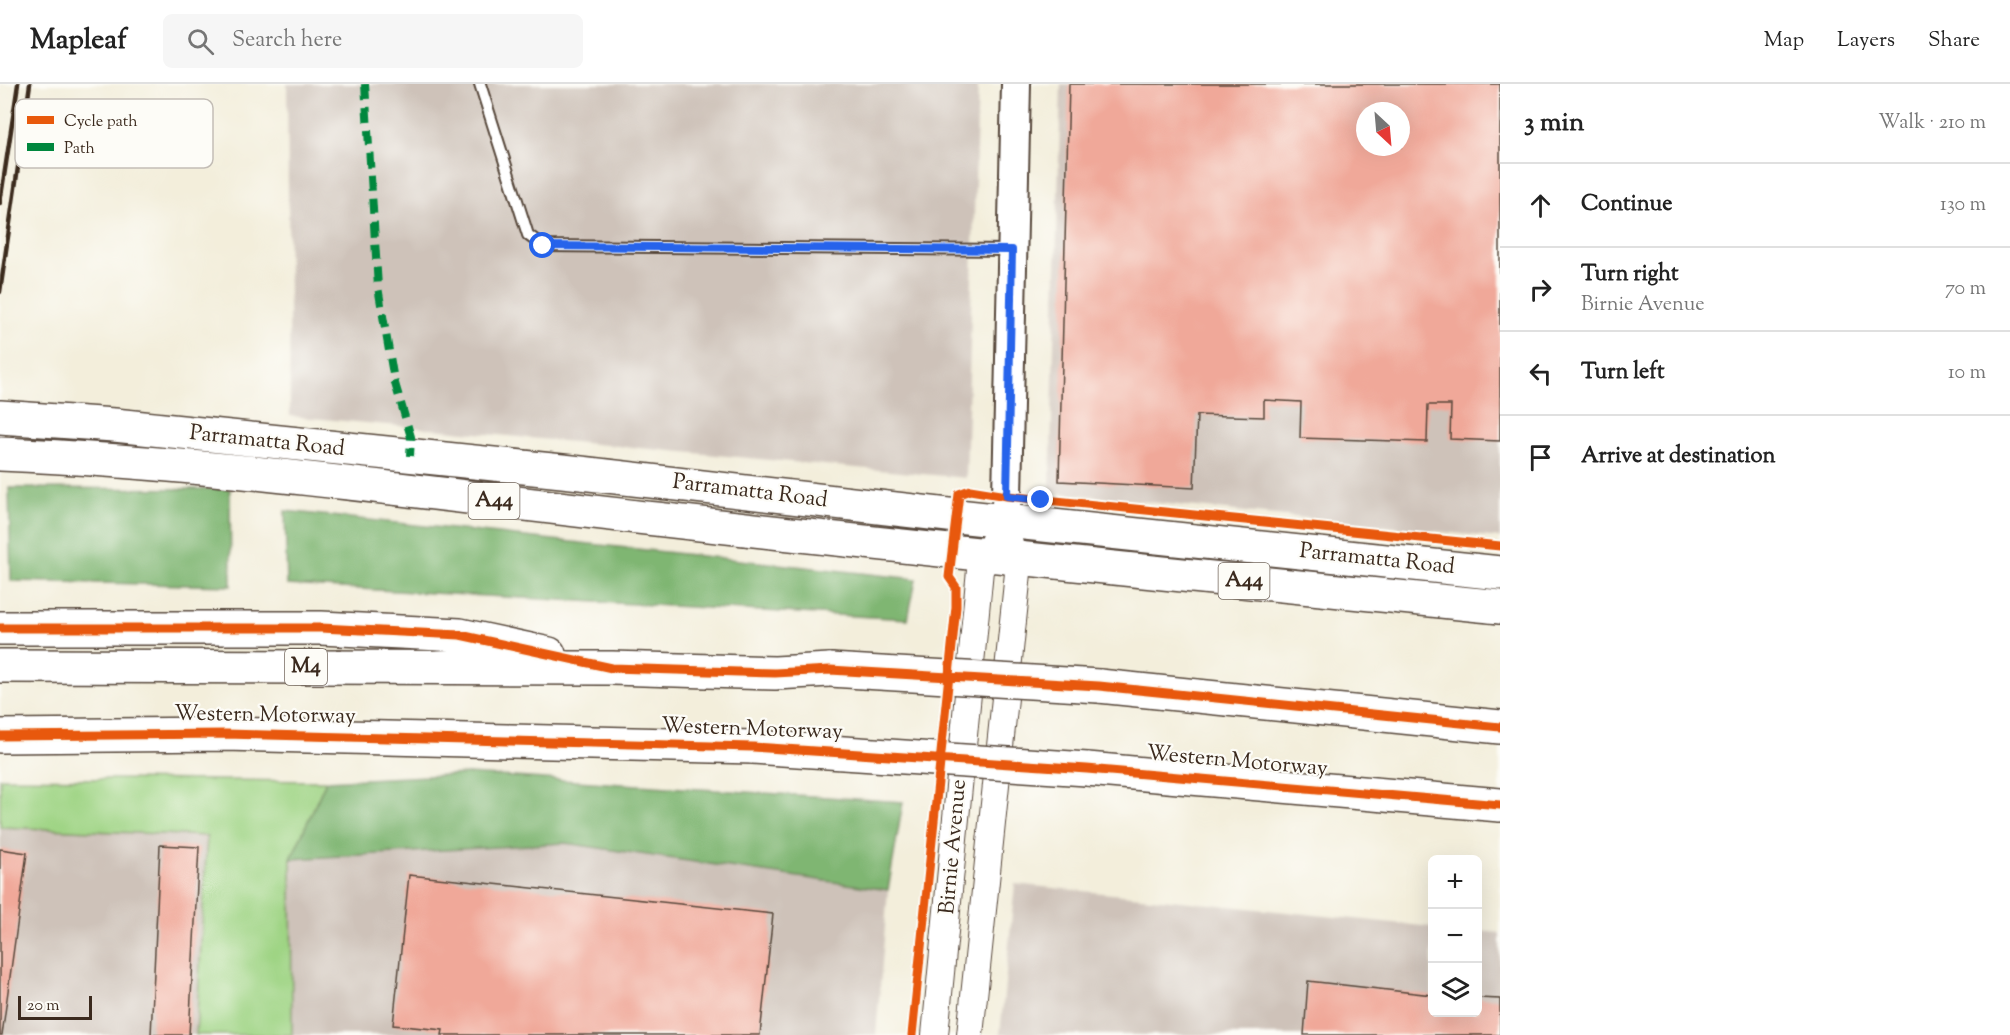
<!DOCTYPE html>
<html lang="en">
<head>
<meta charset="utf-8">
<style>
	:root { --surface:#fff; --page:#f6f6f6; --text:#222; --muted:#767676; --line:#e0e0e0 }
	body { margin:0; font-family:"Sorts Mill Goudy",serif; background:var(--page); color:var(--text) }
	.controls { position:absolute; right:18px; bottom:18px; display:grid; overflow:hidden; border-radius:9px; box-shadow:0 6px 24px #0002 }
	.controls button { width:54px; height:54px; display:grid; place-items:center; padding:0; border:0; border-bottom:2px solid var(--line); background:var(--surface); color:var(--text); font:30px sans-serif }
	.compass { position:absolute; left:1356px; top:18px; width:54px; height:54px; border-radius:50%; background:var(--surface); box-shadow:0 6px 24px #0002; rotate:154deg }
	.scale { position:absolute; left:18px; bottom:15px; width:74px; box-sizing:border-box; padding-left:6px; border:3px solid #3b2a1e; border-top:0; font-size:16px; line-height:21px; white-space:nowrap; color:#3b2a1e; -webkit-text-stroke:4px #fdfcf7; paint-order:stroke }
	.stop { position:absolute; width:18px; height:18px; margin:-14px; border:4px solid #2563eb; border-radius:50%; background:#fff }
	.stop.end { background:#2563eb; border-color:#fff; box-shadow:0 2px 6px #0008 }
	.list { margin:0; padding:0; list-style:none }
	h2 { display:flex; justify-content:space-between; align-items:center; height:78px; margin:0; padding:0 24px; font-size:26px }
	h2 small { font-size:20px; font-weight:400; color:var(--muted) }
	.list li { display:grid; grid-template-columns:39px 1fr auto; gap:18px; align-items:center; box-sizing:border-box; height:84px; padding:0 24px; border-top:2px solid var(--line) }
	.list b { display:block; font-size:22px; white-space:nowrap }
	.list p { margin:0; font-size:20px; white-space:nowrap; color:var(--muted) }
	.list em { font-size:20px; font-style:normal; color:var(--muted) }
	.icon { flex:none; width:33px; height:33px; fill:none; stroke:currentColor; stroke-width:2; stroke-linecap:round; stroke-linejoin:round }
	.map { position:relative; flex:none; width:1500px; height:951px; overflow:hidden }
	header { display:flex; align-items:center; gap:36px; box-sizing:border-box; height:84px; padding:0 30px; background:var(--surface); border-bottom:2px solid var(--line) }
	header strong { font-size:28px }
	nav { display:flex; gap:33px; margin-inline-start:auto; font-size:21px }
	.search { width:420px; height:54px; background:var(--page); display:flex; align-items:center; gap:15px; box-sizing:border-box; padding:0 21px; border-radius:9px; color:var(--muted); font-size:22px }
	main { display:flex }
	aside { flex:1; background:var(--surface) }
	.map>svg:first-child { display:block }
	.industrial { fill:#cec2b9; fill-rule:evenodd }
	.green { fill:#9fd484; stroke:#6d7f51; stroke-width:1.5 }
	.forest { fill:#7fb672; stroke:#5d7048; stroke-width:1.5 }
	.building { fill:#f0a899; fill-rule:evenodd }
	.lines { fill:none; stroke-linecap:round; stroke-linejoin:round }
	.service-casing { stroke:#57473a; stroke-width:14 }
	.tertiary-casing { stroke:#57473a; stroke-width:28 }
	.secondary-casing { stroke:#57473a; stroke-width:32 }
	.trunk-casing { stroke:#57473a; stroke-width:36 }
	.motorway-casing { stroke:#57473a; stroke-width:36 }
	.service { stroke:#fff; stroke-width:10 }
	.tertiary { stroke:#fff; stroke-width:26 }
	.secondary { stroke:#fff; stroke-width:28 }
	.trunk { stroke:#fff; stroke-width:33 }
	.motorway { stroke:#fff; stroke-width:33 }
	.rail { stroke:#3b2a1e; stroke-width:4.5 }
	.motorway-bridge-casing { stroke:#57473a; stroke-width:36; stroke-linecap:butt }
	.motorway-bridge { stroke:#fff; stroke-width:33 }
	.quiet { stroke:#00873e; stroke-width:8; stroke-dasharray:15 8; stroke-linecap:butt }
	.cycleway-casing { stroke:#fdfcf7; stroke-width:13 }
	.cycleway { stroke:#e8590c; stroke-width:9 }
	.route { stroke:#2563eb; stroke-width:8 }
	.labels { text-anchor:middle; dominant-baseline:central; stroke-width:4.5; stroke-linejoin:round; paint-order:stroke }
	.shield { fill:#fdfcf7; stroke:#75695f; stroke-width:1.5 }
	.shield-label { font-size:21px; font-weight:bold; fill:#3b2a1e }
	.street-label { font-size:22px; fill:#3b2a1e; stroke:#fdfcf7 }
	.key { fill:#fdfcf7; stroke:#c3bdb6; stroke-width:1.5 }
	.key-label { font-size:16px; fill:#3b2a1e }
</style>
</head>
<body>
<header>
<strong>Mapleaf</strong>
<div class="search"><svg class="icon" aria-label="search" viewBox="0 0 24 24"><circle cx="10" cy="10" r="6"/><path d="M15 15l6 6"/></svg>Search here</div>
<nav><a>Map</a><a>Layers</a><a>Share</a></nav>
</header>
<main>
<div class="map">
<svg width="1500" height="951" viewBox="0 0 1500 951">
	<rect width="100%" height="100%" fill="#fdfcf7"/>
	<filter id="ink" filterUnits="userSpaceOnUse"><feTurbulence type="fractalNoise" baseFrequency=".0167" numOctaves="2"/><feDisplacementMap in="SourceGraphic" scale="12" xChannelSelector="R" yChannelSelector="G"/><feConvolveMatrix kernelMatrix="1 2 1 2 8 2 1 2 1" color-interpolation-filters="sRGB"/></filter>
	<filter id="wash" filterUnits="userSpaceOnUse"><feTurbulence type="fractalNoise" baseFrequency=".008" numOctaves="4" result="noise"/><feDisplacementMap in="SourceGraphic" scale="24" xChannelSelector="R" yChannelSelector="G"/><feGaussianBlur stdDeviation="1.35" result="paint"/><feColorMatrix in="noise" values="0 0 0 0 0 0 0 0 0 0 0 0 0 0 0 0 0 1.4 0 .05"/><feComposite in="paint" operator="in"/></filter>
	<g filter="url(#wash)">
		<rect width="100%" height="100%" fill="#f3eedb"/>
		<!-- industrial -->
		<path class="industrial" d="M287 0H978L966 394 290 332Z
			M1061 0H1500V454L1050 408ZM1365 27H1401V63H1365Z
			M0 743 207 752 196 951H0Z
			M565 759 888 806 876 951H292L291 775Z
			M1015 800 1432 843V928H1478V847L1500 849V951H1000Z"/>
		<!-- green -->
		<path class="green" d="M0 694 326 697 291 775 292 951H196L207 752 0 743Z"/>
		<!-- forest -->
		<path class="forest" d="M9 404 230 405 231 502 11 497Z
			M285 427 916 495 908 535 287 501Z
			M468 690 903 718 888 806 565 759 291 775 326 697Z"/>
		<g id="blocks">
			<!-- building -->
			<path class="building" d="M1069 0H1500V357L1450 355 1451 321H1428L1427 358 1300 354 1301 318 1264 316V333L1197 331 1194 404 1059 397ZM1365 27H1401V63H1365Z
				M160 761 199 763 189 951H151Z
				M0 765 27 769 2 951H0Z
				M409 791 773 830 760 951H442L443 946 393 941Z
				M1308 897 1432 911V928H1478V914L1500 915V951H1304Z"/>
		</g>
	</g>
	<g filter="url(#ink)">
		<use href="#blocks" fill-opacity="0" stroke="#57473a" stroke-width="1.5"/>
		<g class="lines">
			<defs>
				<path id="service" d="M480 0 528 151 543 162 1011 166"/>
				<path id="tertiary" d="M935 951 980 486 988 471
					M970 951 1018 489 1009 457"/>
				<path id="secondary" d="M988 471 1004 437 1007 412 1016 0"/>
				<path id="trunk" d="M0 333 114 341 572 388 957 432 1500 489
					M0 370C219 379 438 411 656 435 937 467 1219 495 1500 523"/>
				<path id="motorway" d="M0 544H321L460 551 549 570
					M0 582 612 584 775 589 830 586
					M1099 602 1500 643
					M0 652 226 650 753 663
					M1087 685 1500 721"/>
			</defs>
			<!-- service casing -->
			<use href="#service" class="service-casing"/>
			<!-- tertiary casing -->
			<use href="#tertiary" class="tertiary-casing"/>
			<!-- secondary casing -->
			<use href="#secondary" class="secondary-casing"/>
			<!-- trunk casing -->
			<use href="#trunk" class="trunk-casing"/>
			<!-- motorway casing -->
			<use href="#motorway" class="motorway-casing"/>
			<!-- service -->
			<use href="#service" class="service"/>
			<!-- tertiary -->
			<use href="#tertiary" class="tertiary"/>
			<!-- secondary -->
			<use href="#secondary" class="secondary"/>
			<!-- trunk -->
			<use href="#trunk" class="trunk"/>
			<!-- motorway -->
			<use href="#motorway" class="motorway"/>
			<!-- rail -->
			<path class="rail" d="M0 119 18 0
				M0 208 30 0"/>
			<defs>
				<path id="motorway-bridge" d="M830 586 1099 602
					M753 663 1087 685"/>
			</defs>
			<!-- motorway-bridge casing -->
			<use href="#motorway-bridge" class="motorway-bridge-casing"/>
			<!-- motorway-bridge -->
			<use href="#motorway-bridge" class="motorway-bridge"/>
			<!-- quiet -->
			<path class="quiet" d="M365 0 378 203 394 296 411 353 410 372"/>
			<defs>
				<path id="cycleway" d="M0 544H321L460 551 612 584 775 589 830 586 1099 602 1500 643
					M0 652 226 650 753 663 1087 685 1500 721
					M912 951 956 523V503L949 493 959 410 970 406 1007 412 1500 462"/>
			</defs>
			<!-- cycleway casing -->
			<use href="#cycleway" class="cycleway-casing"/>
			<!-- cycleway -->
			<use href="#cycleway" class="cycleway"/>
		</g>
	</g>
	<g class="lines" filter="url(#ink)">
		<!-- route -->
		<path class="route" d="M543 162 1012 166 1007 412 1041 416"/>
	</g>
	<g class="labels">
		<!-- shield labels -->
		<g class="shield">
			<rect x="468.5" y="399" width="51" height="36" rx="4.5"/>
			<rect x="1218.5" y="479" width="51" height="36" rx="4.5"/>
			<rect x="285" y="565" width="42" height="36" rx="4.5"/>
		</g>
		<g class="shield-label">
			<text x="494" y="417">A44</text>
			<text x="1244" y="497">A44</text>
			<text x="306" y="583">M4</text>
		</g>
		<!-- street labels -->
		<g class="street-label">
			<text transform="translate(267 358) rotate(6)">Parramatta Road</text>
			<text transform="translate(750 408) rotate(7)">Parramatta Road</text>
			<text transform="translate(1377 476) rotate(6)">Parramatta Road</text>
			<text transform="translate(265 632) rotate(1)">Western Motorway</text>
			<text transform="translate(752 646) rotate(2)">Western Motorway</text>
			<text transform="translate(1237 678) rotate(5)">Western Motorway</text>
			<text transform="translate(954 763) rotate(-85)">Birnie Avenue</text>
		</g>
	</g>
	<!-- legend -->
	<rect x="15" y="15" width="198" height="69" rx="9" class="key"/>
	<rect x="27" y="32" width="27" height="8" fill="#e8590c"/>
	<rect x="27" y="59" width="27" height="8" fill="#00873e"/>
	<g class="key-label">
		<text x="64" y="42">Cycle path</text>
		<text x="64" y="69">Path</text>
	</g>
</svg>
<div class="controls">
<button>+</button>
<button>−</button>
<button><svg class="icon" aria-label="layers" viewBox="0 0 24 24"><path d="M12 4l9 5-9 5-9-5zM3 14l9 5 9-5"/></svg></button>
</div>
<svg class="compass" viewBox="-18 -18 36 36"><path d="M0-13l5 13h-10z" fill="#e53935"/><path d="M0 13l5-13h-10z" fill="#767676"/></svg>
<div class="scale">20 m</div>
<div class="stop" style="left:543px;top:162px"></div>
<div class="stop end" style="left:1041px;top:416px"></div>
</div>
<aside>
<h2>3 min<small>Walk · 210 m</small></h2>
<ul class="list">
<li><svg class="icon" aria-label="ahead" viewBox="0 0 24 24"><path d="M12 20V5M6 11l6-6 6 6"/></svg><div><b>Continue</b></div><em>130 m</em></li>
<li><svg class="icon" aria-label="right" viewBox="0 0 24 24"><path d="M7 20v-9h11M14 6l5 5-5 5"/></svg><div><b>Turn right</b><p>Birnie Avenue</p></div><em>70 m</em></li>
<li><svg class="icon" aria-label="left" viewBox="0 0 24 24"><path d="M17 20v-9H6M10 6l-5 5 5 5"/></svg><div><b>Turn left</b></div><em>10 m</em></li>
<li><svg class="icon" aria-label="arrive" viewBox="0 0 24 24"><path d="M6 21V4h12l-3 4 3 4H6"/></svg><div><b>Arrive at destination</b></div></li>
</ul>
</aside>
</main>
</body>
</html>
